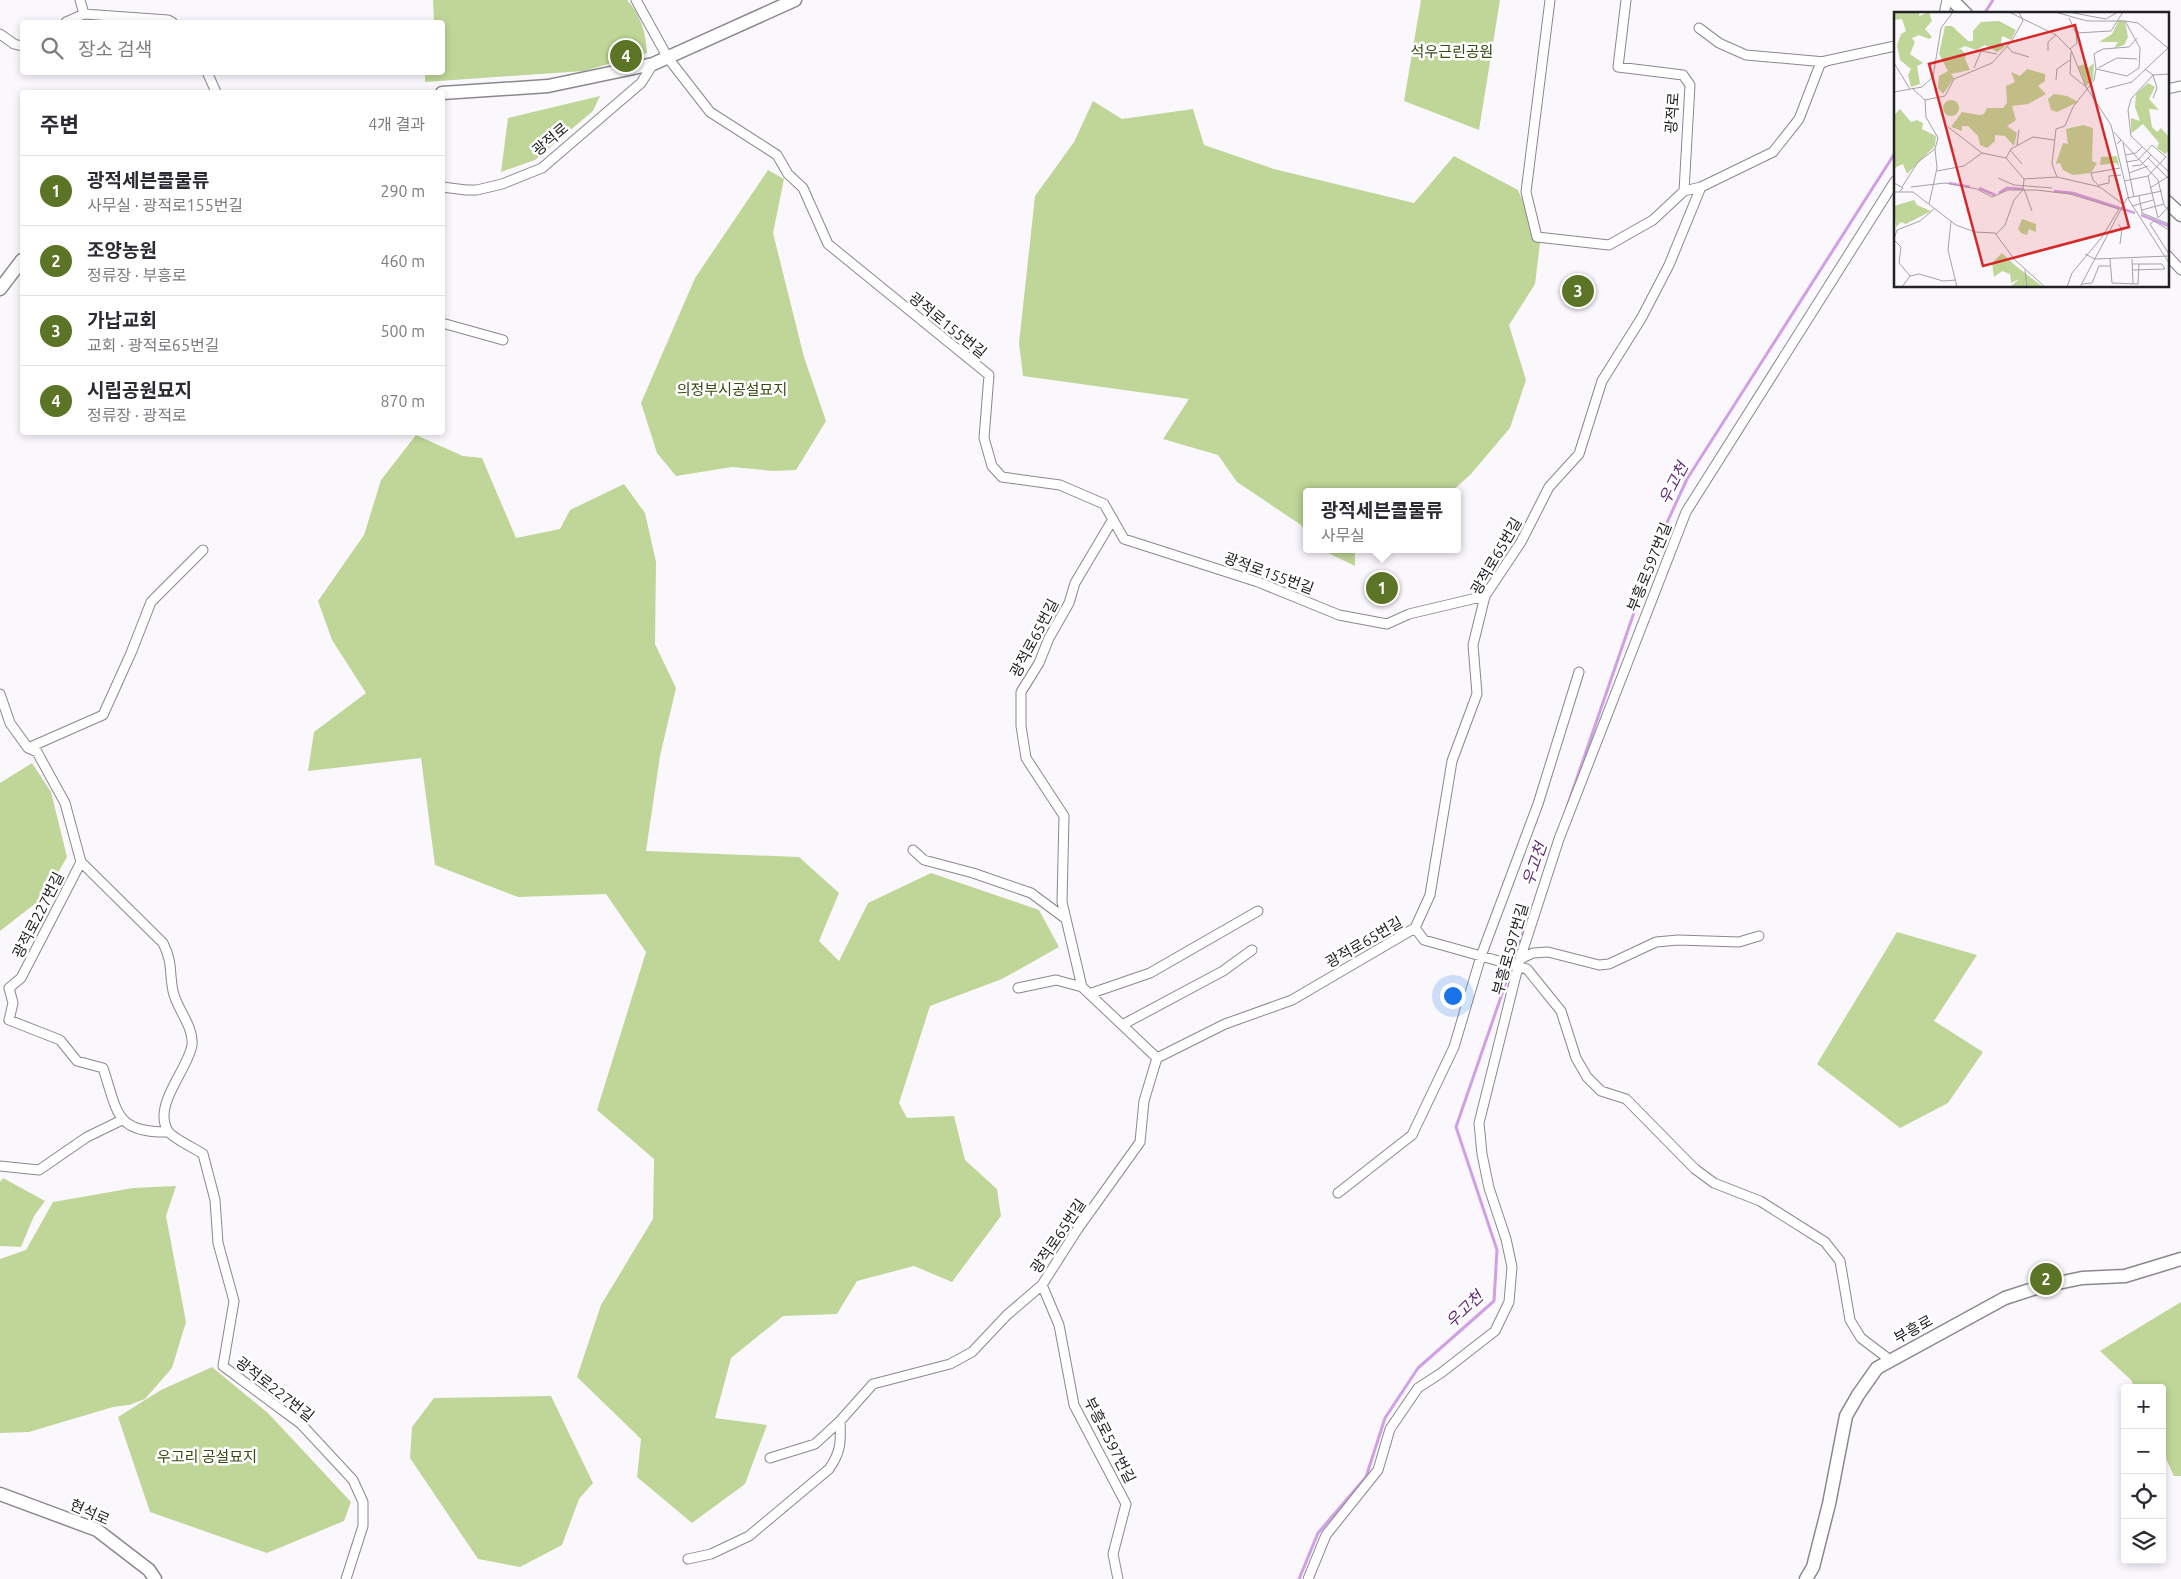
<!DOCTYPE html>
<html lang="ko">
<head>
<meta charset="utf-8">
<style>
	:root { --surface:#fff; --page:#f7f7f7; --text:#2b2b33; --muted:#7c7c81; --line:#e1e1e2; --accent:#5c7426 }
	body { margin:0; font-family:Ubuntu,"Noto Sans KR",sans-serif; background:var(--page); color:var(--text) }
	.controls { position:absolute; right:15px; bottom:15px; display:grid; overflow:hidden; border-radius:5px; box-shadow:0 2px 8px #0003 }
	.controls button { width:45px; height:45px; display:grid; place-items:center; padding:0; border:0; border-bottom:1px solid var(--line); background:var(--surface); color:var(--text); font:25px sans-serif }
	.you { position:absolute; left:1452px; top:995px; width:18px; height:18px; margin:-12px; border:4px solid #fff; border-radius:50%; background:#1a73e8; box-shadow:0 0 0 8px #1a73e833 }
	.badge { display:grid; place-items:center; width:32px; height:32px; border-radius:50%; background:var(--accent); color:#fff; font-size:16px; font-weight:700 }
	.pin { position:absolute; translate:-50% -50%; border:2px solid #fff; box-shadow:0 1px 5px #0006 }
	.popup { position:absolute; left:1303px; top:488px; width:158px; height:65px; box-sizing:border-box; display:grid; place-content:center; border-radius:5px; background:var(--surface); filter:drop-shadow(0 1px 4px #0005); font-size:16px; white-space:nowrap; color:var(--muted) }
	.popup b { font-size:19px; color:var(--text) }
	.popup::after { content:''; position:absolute; left:50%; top:100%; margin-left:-10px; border:10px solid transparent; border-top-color:var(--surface) }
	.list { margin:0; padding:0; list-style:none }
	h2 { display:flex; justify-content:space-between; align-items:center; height:65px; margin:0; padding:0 20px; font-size:21px }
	h2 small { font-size:16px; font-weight:400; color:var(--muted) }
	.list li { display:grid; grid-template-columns:32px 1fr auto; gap:15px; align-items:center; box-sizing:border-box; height:70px; padding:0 20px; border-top:1px solid var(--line) }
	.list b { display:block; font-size:19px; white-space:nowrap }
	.list p { margin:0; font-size:16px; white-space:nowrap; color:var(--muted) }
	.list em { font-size:16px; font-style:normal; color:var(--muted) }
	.icon { flex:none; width:28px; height:28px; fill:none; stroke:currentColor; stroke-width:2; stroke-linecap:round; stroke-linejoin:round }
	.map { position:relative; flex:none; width:2181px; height:1579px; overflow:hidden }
	.search { position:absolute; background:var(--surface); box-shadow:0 2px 8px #0003; left:20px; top:20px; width:425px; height:55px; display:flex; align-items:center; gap:12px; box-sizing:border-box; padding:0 18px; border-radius:5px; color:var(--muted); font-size:19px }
	.panel { position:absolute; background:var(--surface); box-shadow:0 2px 8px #0003; left:20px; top:90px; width:425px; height:345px; border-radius:5px }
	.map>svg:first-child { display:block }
	.green { fill:#bfd698 }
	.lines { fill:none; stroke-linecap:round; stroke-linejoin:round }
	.stream { stroke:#cfa1e4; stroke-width:3 }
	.street-casing { stroke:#8b888d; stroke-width:11 }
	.secondary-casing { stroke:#8b888d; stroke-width:15 }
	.street { stroke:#fff; stroke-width:9 }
	.secondary { stroke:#fff; stroke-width:12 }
	.labels { text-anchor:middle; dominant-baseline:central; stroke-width:5; stroke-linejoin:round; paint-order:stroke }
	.park-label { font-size:15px; fill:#384911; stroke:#fff }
	.street-label { font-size:15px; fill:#222123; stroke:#fff }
	.water-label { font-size:16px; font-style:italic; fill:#602775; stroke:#fff }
	.inset-river { fill:none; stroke:#cfa1e4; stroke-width:2.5 }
	.inset-road { fill:none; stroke:#a4a2a6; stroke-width:1 }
	.view { fill:#d62828; fill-opacity:0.15; stroke:#d62828; stroke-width:2.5 }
	.inset-edge { fill:none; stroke:#222123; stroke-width:2.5 }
</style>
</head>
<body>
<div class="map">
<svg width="2181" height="1579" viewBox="0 0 2181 1579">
	<rect width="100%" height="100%" fill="#fbf8fd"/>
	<!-- green -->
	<path class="green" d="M433 0H627C641 15 646 33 647 53L584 71 425 82V73L442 72V22H434Z
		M1421 0H1500L1479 130 1404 101Z
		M600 96 593 111 535 160 501 172 508 118Z
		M1093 101 1122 119 1193 109 1204 145 1274 169 1414 203 1454 156 1518 190 1540 243 1535 284 1509 325 1526 380 1510 428 1471 474 1451 492H1307V534L1301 525 1237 482 1218 455 1163 439 1189 399 1023 376 1019 343 1035 196 1074 142Z
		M768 170 784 179 773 233 804 357 826 421 796 470 773 471 732 467 676 476 657 453 641 403 695 278Z
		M416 435 463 456 482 458 516 538 560 529 570 510 624 484 645 513 656 562 655 644 676 688 660 756 646 851 799 857 839 893 819 941 839 961 868 903 931 873 1039 910 1059 947 1002 979 930 1006 899 1103 907 1118 954 1116 965 1160 997 1189 1001 1216 952 1282 914 1266 857 1281 837 1314 783 1316 731 1358 715 1418 767 1425 745 1484 692 1523 637 1477 641 1439 577 1377 601 1305 653 1219 654 1159 597 1110 646 952 606 894 518 897 435 865 421 758 308 771 314 732 366 693 332 640 318 601 364 535 381 480Z
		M1320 549H1355V566Z
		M32 763 51 792 67 857 45 896 0 931V783Z
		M1897 932 1977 955 1934 1021 1983 1052 1948 1103 1900 1128 1817 1064Z
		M3 1178 45 1201 34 1216 21 1247 0 1246V1182Z
		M176 1186 166 1216 186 1322 172 1368 145 1399 129 1405 113 1407 29 1432 0 1433V1259L26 1250 53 1202 133 1188Z
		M2181 1302V1476H2174L2162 1450V1388H2135L2131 1380 2100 1351Z
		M212 1367 268 1413 351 1502 344 1521 267 1553 150 1512 118 1417 161 1390Z
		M551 1396 593 1483 579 1499 562 1545 520 1567 478 1559 410 1458 412 1427 434 1398Z"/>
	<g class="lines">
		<!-- stream -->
		<path class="stream" d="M1984 14 1993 0
			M1567 807 1659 540 1687 479 1895 153
			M1299 1579 1318 1533 1366 1477 1385 1418 1418 1368 1494 1301 1497 1250 1456 1127 1532 907"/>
		<defs>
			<path id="street" d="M80 0 84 14 168 20 172 22
				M636 0 668 58 710 112 777 155 788 174 803 188 828 244 989 375 984 438 992 466 1002 477 1060 485 1104 504 1124 539 1258 582 1339 615 1387 624 1409 614 1485 596
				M1550 0 1526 192 1537 237 1609 245 1653 220 1684 191 1701 187
				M1626 0 1618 67 1683 75 1690 85 1684 191
				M1944 14 1947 0
				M66 22 84 14
				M1699 28 1719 43 1746 55 1825 62
				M0 34 14 44 22 46
				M207 72 216 92
				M2167 89 2181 86
				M442 187 466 190H477L502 184 542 168 641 83 653 64
				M2167 255 2181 270
				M442 323 503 340
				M1113 519 1075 583 1069 603 1049 638 1039 663 1021 692V726L1026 758 1064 816 1062 902 1082 987 1157 1058 1225 1024 1292 1000 1415 928 1430 895 1452 761 1477 694 1473 645 1485 596 1521 542 1549 487 1579 454 1602 381 1642 317 1669 265 1701 187 1773 152 1799 119 1821 62 1895 46
				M0 694 10 723 28 748 37 752 65 803 81 862 163 943C173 963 169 971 173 991 176 1008 194 1026 192 1045 188 1070 152 1105 168 1131 172 1138 196 1149 203 1154L215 1200 218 1243 234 1301 223 1366 301 1424 353 1480 363 1502V1526L346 1579
				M28 748 103 715 131 653 151 602 203 550
				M913 850 924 860 973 873 1031 893 1066 919
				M81 862 21 978 9 988 13 1003 9 1020 60 1040 77 1061 103 1068C118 1113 115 1133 169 1132
				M1415 928 1424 940 1527 969 1561 1011 1576 1058 1587 1077 1601 1091 1626 1099 1695 1169 1714 1183 1760 1201 1825 1242 1840 1261 1850 1320 1861 1338 1890 1360
				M1520 959 1533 953 1548 952 1599 965 1609 964 1656 942 1678 940 1739 942 1759 936
				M1018 988 1056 980 1082 987
				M1089 994 1150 973 1258 911
				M1122 1025 1223 971 1252 950
				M0 1166 39 1170 87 1137 122 1120
				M1338 1193 1412 1135 1454 1047 1481 956 1538 804 1579 672
				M1042 1285 1059 1325 1074 1405 1126 1504 1113 1554 1118 1579
				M770 1458 815 1444 840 1421
				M688 1559 711 1554 749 1536 829 1469C841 1452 841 1442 840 1421L873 1384 950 1364 972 1352 1007 1315 1042 1285 1077 1230 1140 1142 1144 1101 1157 1058
				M1308 1579 1326 1535 1378 1470 1390 1429 1418 1388 1441 1373 1495 1331 1509 1302 1512 1267 1506 1239 1489 1188 1482 1154 1479 1123 1520 959 1559 839 1686 512 1895 181"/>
			<path id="secondary" d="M1952 0 1966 14
				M442 93 548 86 653 64 795 0
				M2167 202 2181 215
				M0 289 22 260
				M0 1494 97 1530 149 1570 155 1579
				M1806 1579 1813 1567 1829 1504 1846 1416 1858 1395 1877 1368 2005 1298 2039 1287 2082 1278 2125 1276 2181 1259"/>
		</defs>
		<!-- street casing -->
		<use href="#street" class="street-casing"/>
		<!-- secondary casing -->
		<use href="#secondary" class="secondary-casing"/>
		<!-- street -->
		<use href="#street" class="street"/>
		<!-- secondary -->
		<use href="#secondary" class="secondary"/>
	</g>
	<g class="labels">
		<!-- park labels -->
		<g class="park-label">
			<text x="1452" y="51">석우근린공원</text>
			<text x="732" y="389">의정부시공설묘지</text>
			<text x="207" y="1456">우고리 공설묘지</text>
		</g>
		<!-- street labels -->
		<g class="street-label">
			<text transform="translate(1672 113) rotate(-86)">광적로</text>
			<text transform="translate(550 139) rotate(-40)">광적로</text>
			<text transform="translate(948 325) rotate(39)">광적로155번길</text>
			<text transform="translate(1496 556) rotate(-60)">광적로65번길</text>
			<text transform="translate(1649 567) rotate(-68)">부흥로597번길</text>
			<text transform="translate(1269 573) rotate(20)">광적로155번길</text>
			<text transform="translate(1034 638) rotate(-62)">광적로65번길</text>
			<text transform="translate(38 915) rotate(-63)">광적로227번길</text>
			<text transform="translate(1364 942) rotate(-30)">광적로65번길</text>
			<text transform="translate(1510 949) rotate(-74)">부흥로597번길</text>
			<text transform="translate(1058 1236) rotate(-56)">광적로65번길</text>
			<text transform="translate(1913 1329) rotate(-29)">부흥로</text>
			<text transform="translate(275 1389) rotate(38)">광적로227번길</text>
			<text transform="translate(1110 1440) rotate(63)">부흥로597번길</text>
			<text transform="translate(90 1512) rotate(24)">현석로</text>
		</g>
		<!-- water labels -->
		<g class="water-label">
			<text transform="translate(1673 483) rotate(-63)">우고천</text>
			<text transform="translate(1534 864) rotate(-71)">우고천</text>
			<text transform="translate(1464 1309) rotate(-44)">우고천</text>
		</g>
	</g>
	<!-- overview -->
	<g transform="translate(1894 12)">
		<rect width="275" height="275" fill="#fbf8fd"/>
		<path d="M0 0H26L25 4 35 0 38 9 31 17 38 25 35 27 25 23 18 26 21 30 16 42 29 51 23 54 26 72 17 75 14 63 17 57 6 48 3 33 7 22 12 19 8 7 0 8ZM225 8 231 9 234 25 230 33 220 36 224 30H205L218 22ZM105 9 122 18 117 28 108 24 107 31 111 35 103 40 91 33 82 38 71 34 63 38 67 37 72 42 71 47 67 46 71 47 76 58 57 62 60 66 49 82 44 76 45 64 54 59 45 42 51 14H58L74 29H79V19L87 10ZM200 51 199 68 192 74 184 54 193 52 194 56ZM133 57 151 62V69L144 74 152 82 134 92 118 94 122 108 113 114 123 121 120 134 111 124 101 123V129L93 136 86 133 84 124 74 114H68V119L57 115 68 100 85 103 90 102 93 96H109L113 91 112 74 121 70 117 60 126 64ZM254 71 261 75 255 87 265 98 255 97 258 115 263 120 267 116 275 125V139L271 142 263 136 265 131 249 112 238 121 237 117V106L246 109 241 95 242 82ZM160 82 173 84 184 90 163 100 157 98 154 87ZM49 96a8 8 0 1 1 16 0a8 8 0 1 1-16 0ZM6 97 17 110 23 108 29 111 28 117 42 124 41 134 13 162 9 152 0 156V103ZM189 113 199 116 198 149 203 151 197 161 179 163 169 158 166 151 162 152 163 148 169 131 174 132 172 117ZM223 144 225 155 222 151 206 153 207 145ZM20 188 23 193 37 199 12 212 7 210 2 215 0 194ZM128 207 142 212V220L135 217 133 223 127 221 124 217ZM108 241 122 254 149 275H116L125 267 117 271 116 262 108 259 100 265 98 251Z" fill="#bfd698"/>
		<path class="inset-river" d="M55 171 76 175M85 176 101 183M160 179 179 181 241 201M105 181 113 176 129 177M247 203 275 214"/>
		<path class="inset-road" d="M115 0 162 23 177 38 192 75 217 113 235 188 275 251M161 0 193 9H231M174 0 212 7 224 0M175 6 182 21M113 34 118 40 135 45M176 37 183 31 182 21 217 19 229 0M154 39V30L162 23M177 40 176 62 192 75M0 51 16 77M80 56 87 39 103 42M204 56 223 46 243 47M202 57 200 42 209 37 235 35 243 26M251 57 259 63 263 76 259 86M162 68 163 57 176 48M211 77 238 70 274 36M0 80 28 75 39 65 47 16 59 0M31 88 51 84 60 67 98 51 117 30 129 9 125 0M54 115 88 141 112 146M220 120 227 128 223 132M237 124 234 98 237 87 259 63 275 62M237 124 275 160M160 128 139 125 117 137 112 146 130 167 163 165 206 175 230 193M227 128 264 168 270 193 275 199M229 131 240 185M123 133 125 118M116 138 128 152M231 143 242 141 248 135M254 146 275 167M238 154 247 153 257 143M43 159 70 154 88 141M235 161 254 154M254 164 264 206M163 165 158 152 162 117 171 114 179 95 200 68 202 57 233 64 245 56 246 36 231 9 244 11 275 37M104 166 120 173 158 176M230 169 254 164 272 145 258 133 244 148 232 150M0 171 9 176 5 180M205 173 215 171V164L227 163M205 174 199 168 197 161 226 156M8 175 24 150 41 137 44 126 32 105 31 88 18 76M17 175 51 171 83 177 98 185 114 178H142L176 182 225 197M256 176 275 164M130 177 138 199M0 180H19L62 213 81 220 101 221 120 247 151 275M245 184 248 201 275 212M35 192 43 156 41 137M238 194 259 188M248 198 270 192M264 206 275 194M57 209 54 238 63 275M224 212 228 217 226 232M275 218 260 209 256 212 275 242M102 222 111 213 120 188 129 178 130 167M0 227 3 218 26 209 40 197M0 228 7 235 5 251 16 264 8 275M191 242 201 247 275 244M216 247 218 271 244 272 245 252M238 247 239 272M238 252H268L271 257 239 258M131 258 133 275M16 264 25 262 49 269 62 268M188 272 198 271 205 254H216M173 275 178 261 208 225 225 197M186 275 233 186 268 179"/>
		<path class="view" d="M181 13 235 215 89 254 35 52Z"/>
		<rect width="275" height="275" class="inset-edge"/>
	</g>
</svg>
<div class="controls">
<button>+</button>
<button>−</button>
<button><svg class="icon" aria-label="locate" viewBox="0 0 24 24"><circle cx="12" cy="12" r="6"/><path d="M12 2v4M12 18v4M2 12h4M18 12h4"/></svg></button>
<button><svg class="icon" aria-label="layers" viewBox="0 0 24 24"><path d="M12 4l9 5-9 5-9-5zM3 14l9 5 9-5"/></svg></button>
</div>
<div class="you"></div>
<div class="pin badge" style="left:1382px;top:588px">1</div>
<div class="popup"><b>광적세븐콜물류</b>사무실</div>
<div class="pin badge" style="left:2046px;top:1279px">2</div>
<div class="pin badge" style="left:1578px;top:291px">3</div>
<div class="pin badge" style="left:626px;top:56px">4</div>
<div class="search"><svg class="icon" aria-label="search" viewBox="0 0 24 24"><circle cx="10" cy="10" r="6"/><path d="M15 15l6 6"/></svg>장소 검색</div>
<section class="panel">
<h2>주변<small>4개 결과</small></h2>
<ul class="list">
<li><span class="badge">1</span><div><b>광적세븐콜물류</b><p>사무실 · 광적로155번길</p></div><em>290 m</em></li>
<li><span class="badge">2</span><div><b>조양농원</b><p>정류장 · 부흥로</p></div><em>460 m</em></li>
<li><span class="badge">3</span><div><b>가납교회</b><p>교회 · 광적로65번길</p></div><em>500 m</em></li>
<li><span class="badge">4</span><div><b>시립공원묘지</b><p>정류장 · 광적로</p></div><em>870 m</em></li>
</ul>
</section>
</div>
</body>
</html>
